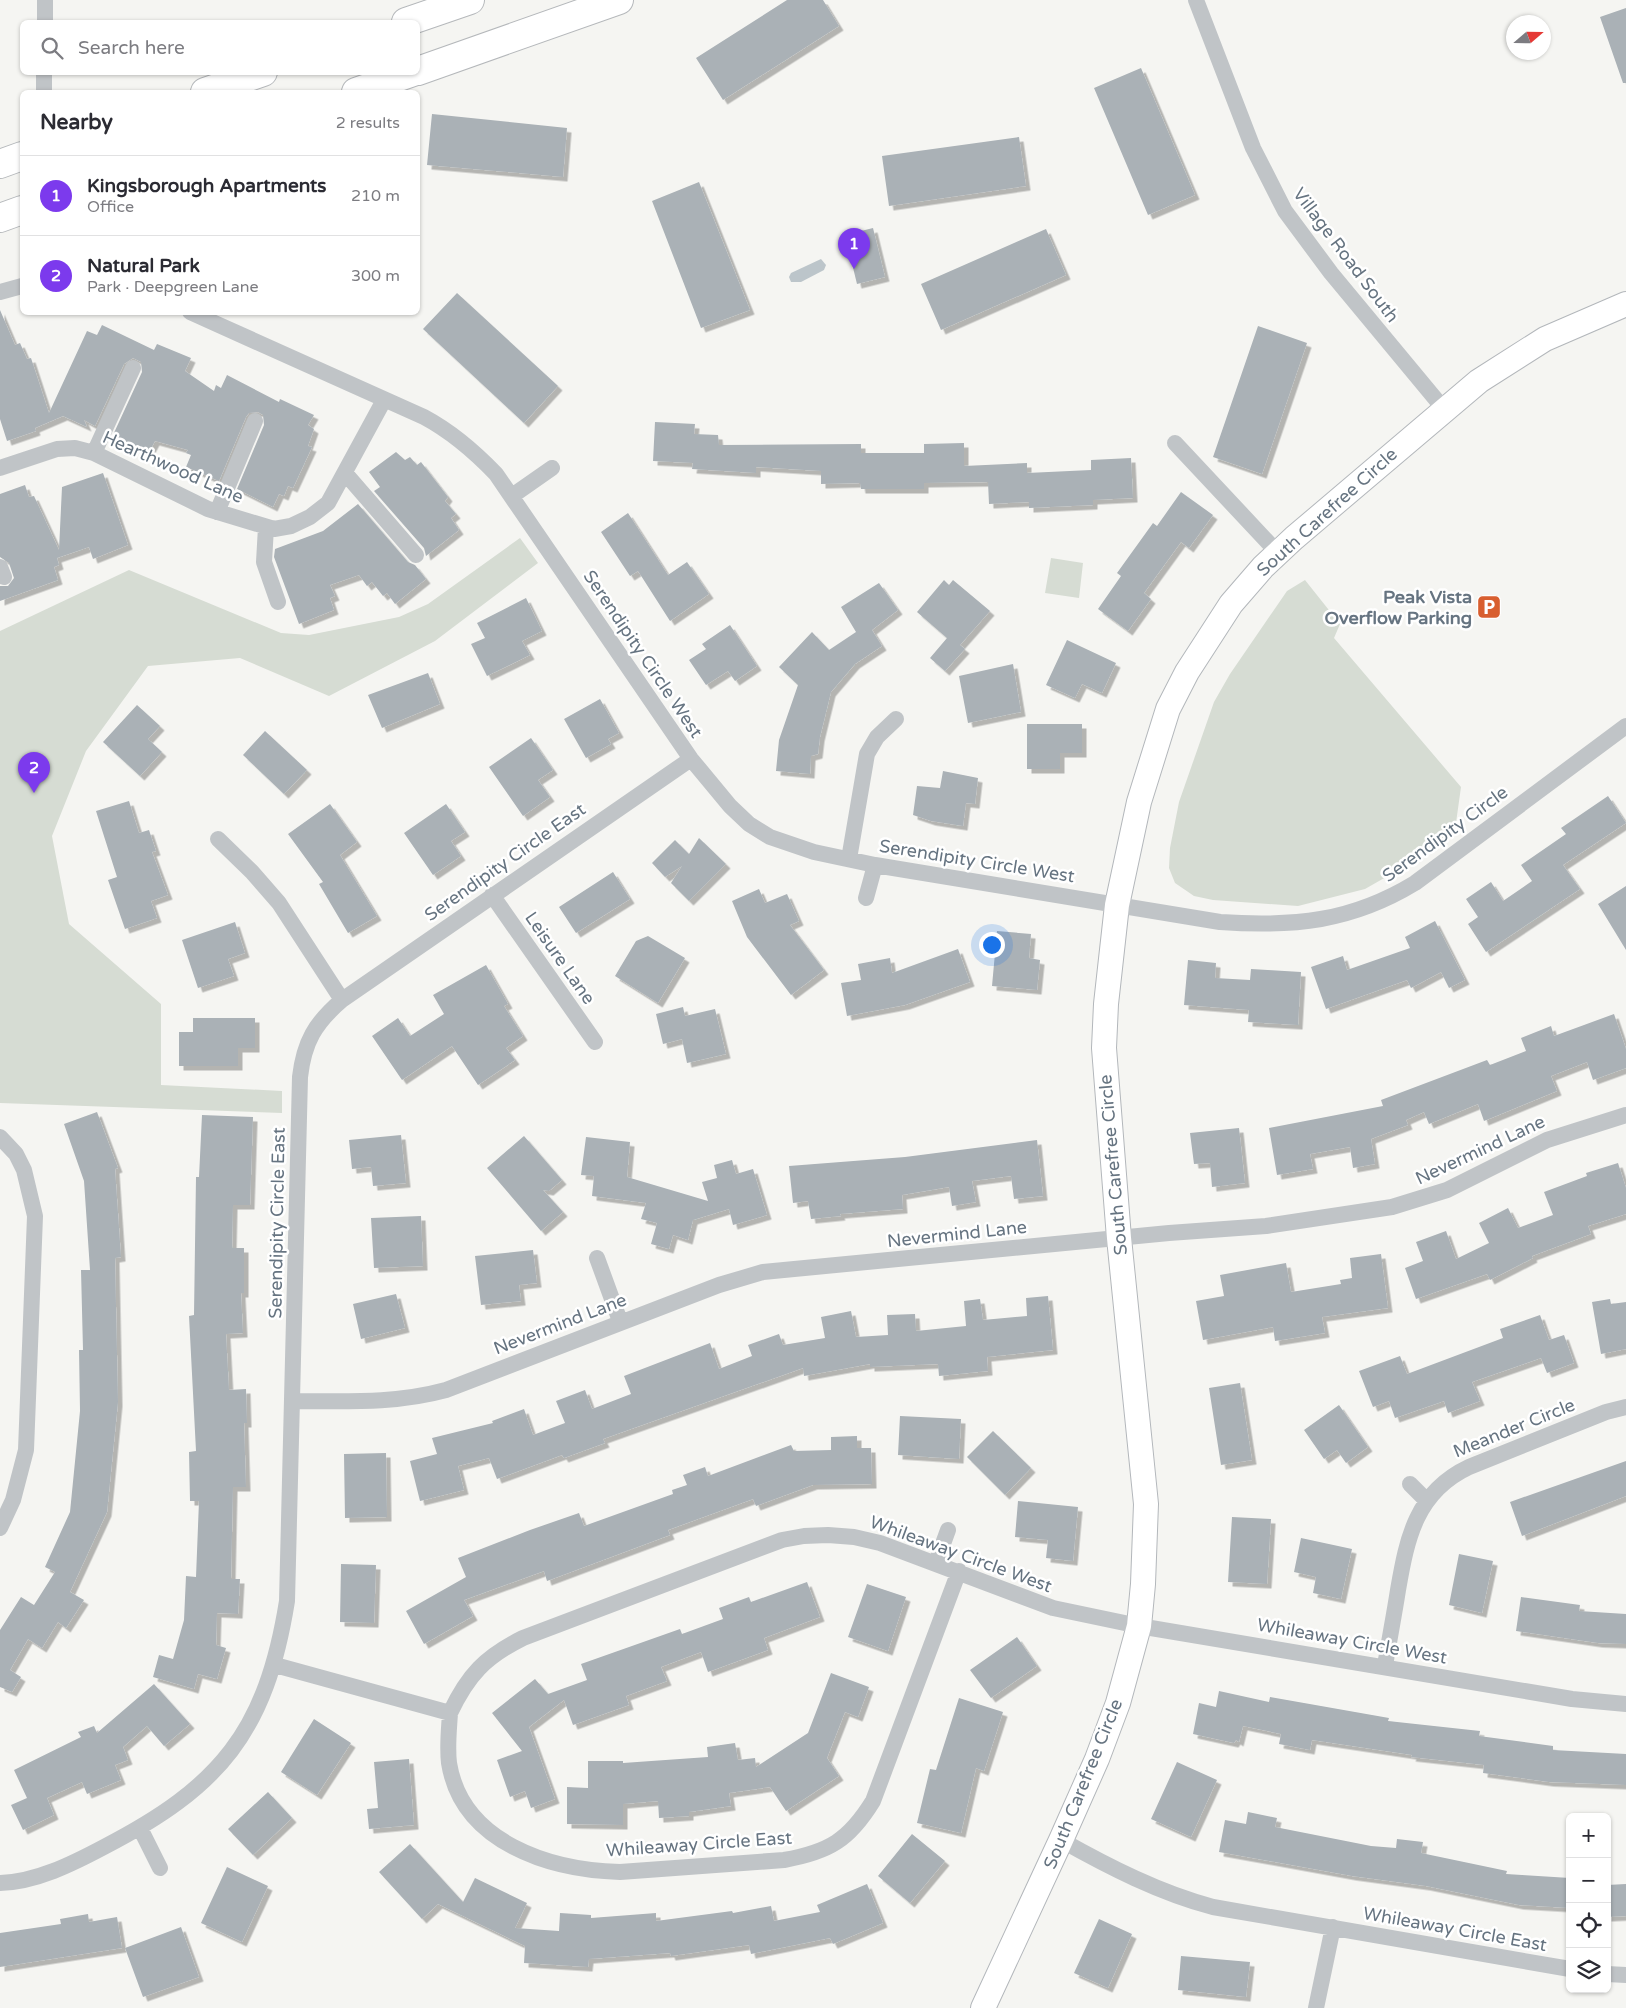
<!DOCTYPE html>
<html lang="en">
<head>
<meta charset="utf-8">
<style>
	:root { --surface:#fff; --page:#f7f7f7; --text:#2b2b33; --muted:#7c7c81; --line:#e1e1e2; --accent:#7c3aed }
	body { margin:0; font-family:"Varela Round",sans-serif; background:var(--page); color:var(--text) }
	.controls { position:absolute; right:15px; bottom:15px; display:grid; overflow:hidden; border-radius:8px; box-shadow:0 1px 4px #0004 }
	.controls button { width:45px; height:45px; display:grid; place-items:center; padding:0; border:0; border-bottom:1px solid var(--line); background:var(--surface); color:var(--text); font:25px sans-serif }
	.compass { position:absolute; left:1506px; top:15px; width:45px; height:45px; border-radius:50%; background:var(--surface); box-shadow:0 1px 4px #0004; rotate:70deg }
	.you { position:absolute; left:991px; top:944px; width:18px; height:18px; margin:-12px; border:4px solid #fff; border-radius:50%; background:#1a73e8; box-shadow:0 0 0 8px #1a73e833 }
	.badge { display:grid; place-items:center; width:32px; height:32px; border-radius:50%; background:var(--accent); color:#fff; font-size:16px; font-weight:700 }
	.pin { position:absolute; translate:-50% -41px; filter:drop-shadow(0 1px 2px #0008) }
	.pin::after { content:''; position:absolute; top:26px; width:18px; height:15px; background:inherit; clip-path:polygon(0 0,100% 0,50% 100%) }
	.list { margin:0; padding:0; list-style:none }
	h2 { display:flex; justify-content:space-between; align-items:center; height:65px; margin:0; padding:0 20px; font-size:21px }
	h2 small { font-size:16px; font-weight:400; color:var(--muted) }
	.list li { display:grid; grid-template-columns:32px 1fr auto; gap:15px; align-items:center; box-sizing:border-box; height:80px; padding:0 20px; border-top:1px solid var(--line) }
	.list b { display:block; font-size:19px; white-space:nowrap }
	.list p { margin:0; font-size:16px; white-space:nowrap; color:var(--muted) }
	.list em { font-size:16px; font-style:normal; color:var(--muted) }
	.icon { flex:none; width:28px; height:28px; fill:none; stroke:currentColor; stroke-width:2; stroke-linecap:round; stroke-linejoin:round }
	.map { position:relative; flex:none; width:1626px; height:2008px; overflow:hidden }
	.search { position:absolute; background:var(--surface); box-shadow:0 1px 4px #0004; left:20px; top:20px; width:400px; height:55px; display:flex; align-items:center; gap:12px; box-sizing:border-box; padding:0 18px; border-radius:8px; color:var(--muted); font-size:19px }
	.panel { position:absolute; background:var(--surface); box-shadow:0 1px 4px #0004; left:20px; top:90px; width:400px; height:225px; border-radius:8px }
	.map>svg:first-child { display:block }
	.green { fill:#d6dcd3 }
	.water { fill:#bcc5ca }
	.building { fill:#aab1b6; filter:url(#shadow) }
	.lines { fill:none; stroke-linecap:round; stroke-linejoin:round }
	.secondary-casing { stroke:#b3b7bb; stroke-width:26 }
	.trunk-casing { stroke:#b5b8bb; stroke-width:30 }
	.minor { stroke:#c0c4c7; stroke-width:16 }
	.secondary { stroke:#fff; stroke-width:24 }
	.trunk { stroke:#fff; stroke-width:28 }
	.labels { text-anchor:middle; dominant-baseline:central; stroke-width:5; stroke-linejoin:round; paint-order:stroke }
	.street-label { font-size:18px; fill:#667481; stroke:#fff }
	.poi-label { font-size:18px; font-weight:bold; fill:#667481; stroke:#fff; text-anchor:end }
</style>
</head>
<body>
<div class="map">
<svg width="1626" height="2008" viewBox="0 0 1626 2008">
	<defs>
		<filter id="shadow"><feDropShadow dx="4.5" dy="4.5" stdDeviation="0" flood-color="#0004"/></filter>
	</defs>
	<rect width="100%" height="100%" fill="#f5f5f2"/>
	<!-- green -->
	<path class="green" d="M520 538 538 563 435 641 329 696 240 658 148 666 86 751 52 836 69 924 161 1004V1085L282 1091V1113L0 1103V631L129 570 281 633 309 635 399 617 428 604Z
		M1051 558 1083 563 1079 598 1045 593Z
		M1305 580 1340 624 1334 638 1461 787 1455 830 1386 877 1365 889 1298 906 1213 900 1194 896 1175 883 1169 868 1170 848 1179 802 1214 702 1230 674 1287 591Z"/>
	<!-- water -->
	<path class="water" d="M821 259 826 265 824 270 801 282H791L789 277 791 273Z"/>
	<!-- building -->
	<path class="building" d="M787 0H823L839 26 723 100 696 58Z
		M1626 8V83H1623L1600 17Z
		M1141 68 1195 195 1148 215 1094 88Z
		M432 114 567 128 563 177 427 165Z
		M1019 137 1026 186 889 206 882 156Z
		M699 182 750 310 701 328 652 201Z
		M873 228 885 277 857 284 845 235Z
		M1046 229 1066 275 941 330 921 284Z
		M457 293 558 386 524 423 423 329Z
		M0 310 15 345 20 343 27 359 31 358 49 413 87 331 97 335 102 325 154 350 157 344 191 358 185 371 214 391 216 385 221 388 227 375 279 402 280 399 314 415 308 425 314 429 308 446 312 447 293 488 288 486 284 496 279 494 273 507 237 489 264 425 263 415 258 412 249 413 246 417 219 481 186 467 191 455 186 453 188 450 155 441 148 454 113 435 142 372 141 362 133 358 124 364 95 426 84 420 87 427 63 416 35 428 36 431 7 441 0 419Z
		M1258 326 1307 343 1262 474 1213 457Z
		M655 422 695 424 694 434 718 435 719 445 861 444V453H924V444L964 443V466L1027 463V473L1091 470V460L1131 458 1133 498 1093 500V505L1029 508V502L989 504 988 482 924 483V489H861L860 483 821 484V471L756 467V473L692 469 693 463 653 461Z
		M396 452 405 460 410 457 417 465 421 462 448 497 445 501 456 514 451 518 459 530 426 556 424 548 374 491 380 487 369 472Z
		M103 473 128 545 93 559 89 547 57 558 59 565 54 567 58 580 0 601V586H8L14 578 9 563 0 557V494L25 485 29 497 34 496 59 550 62 487Z
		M1181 492 1213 515 1189 548 1181 542 1144 593 1151 599 1128 631 1098 609 1121 576 1117 573 1153 523 1157 526Z
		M358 504 408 562 415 565 426 579 395 604 387 593 383 596 372 582 367 586 359 575 330 585 335 596 330 598 334 610 299 624 274 557 275 549 323 531Z
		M628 513 668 575 687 562 709 594 670 621 638 571 630 576 601 532Z
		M944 580 949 585 953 580 990 611 960 645 965 649 945 671 930 658 947 638 917 612Z
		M879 583 898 610 872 630 882 646 855 664 831 692 820 737 818 754 811 756 810 774 776 771 779 740 798 685 779 667 812 632 829 650 856 632 841 607Z
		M526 598 542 631 522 641 530 655 487 676 471 644 485 638 477 623Z
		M730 625 757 666 735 681 728 671 706 685 689 660 706 649 702 644Z
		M1067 640 1116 663 1102 693 1082 684 1075 698 1046 685Z
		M1013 664 1021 712 968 723 959 676Z
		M428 673 440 704 382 728 368 695Z
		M600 699 619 733 608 739 611 744 586 758 564 719Z
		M137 705 160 726 148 739 162 752 140 776 103 742Z
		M1027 724H1082V753H1060V769H1027Z
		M265 731 307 770 284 794 243 755Z
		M531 738 553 770 538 780 550 797 523 816 489 767Z
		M943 771 978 778 975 804 966 803 963 826 931 821 913 815 917 786 940 788Z
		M1608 796 1626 823 1563 865 1580 889 1486 952 1468 924 1478 917 1466 899 1491 882 1503 901 1532 881 1521 865 1566 834 1561 828Z
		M129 801 139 833 149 830 156 851 152 852 168 895 151 901 157 918 125 929 108 880 117 877 96 811Z
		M330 804 357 842 340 855 377 916 348 933 319 884 323 882 288 834Z
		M446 804 465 832 451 841 461 856 433 875 404 833Z
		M699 838 726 864 689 901 671 883 682 866 665 877 652 863 675 840 689 854Z
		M613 872 630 899 576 933 559 907Z
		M1626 886V950L1598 904Z
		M759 889 765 903 787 894 799 921 790 925 824 970 791 995 747 937 732 901Z
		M1435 921 1465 980 1449 988 1441 972 1411 988 1407 980 1326 1009 1311 967 1343 956 1347 970 1410 948 1405 937Z
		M235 922 245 953 228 959 234 976 198 988 182 940Z
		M997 931 1031 934 1029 958 1040 960 1037 990 992 986Z
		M648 936 685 958 658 1003 615 976 636 941Z
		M958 949 970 982 905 1005 847 1016 841 983 861 980 858 964 890 958 892 973Z
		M1188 960 1216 963 1215 978 1250 980 1251 969 1301 972 1298 1025 1248 1022 1249 1010 1184 1005Z
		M486 965 508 1004 504 1006 523 1036 506 1048 515 1060 478 1085 452 1046 402 1080 372 1036 398 1018 410 1036 444 1014 433 995Z
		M683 1007 685 1016 715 1009 726 1054 687 1063 682 1039 663 1044 656 1014Z
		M1614 1014 1626 1049V1068L1593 1080 1587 1062 1551 1076 1557 1091 1484 1121 1478 1104 1429 1124 1424 1112 1406 1120 1408 1125 1371 1139 1375 1164 1353 1168 1350 1147 1310 1154 1313 1169 1277 1175 1269 1128 1383 1106 1381 1100 1487 1060 1490 1065 1526 1051 1521 1038 1551 1026 1554 1036Z
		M193 1018H255V1048H238V1066H179V1032H193Z
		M97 1112 118 1168 115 1169 121 1257 115 1258 118 1402 107 1512 70 1592 84 1600 66 1628 58 1622 42 1648 28 1639 10 1670 21 1677 12 1692 0 1687V1630L21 1597 34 1605 55 1572 45 1567 70 1512 80 1411 79 1350H83L81 1270H90L84 1181 64 1124Z
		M202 1115 253 1117 250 1205H233L232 1248H244V1293H241L243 1333 226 1334 229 1390 246 1389 247 1423H244L246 1487H233L231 1579H240L238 1614 217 1613 216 1645 226 1648 217 1679 198 1674 194 1689 153 1677 159 1655 173 1659 184 1620 186 1576 196 1577 199 1501H190L189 1452 196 1451 189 1316 194 1315 196 1177H199Z
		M1239 1128 1245 1183 1212 1187 1210 1163 1194 1164 1190 1133Z
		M401 1135 406 1183 373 1186 371 1167 352 1169 349 1140Z
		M524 1136 562 1180 549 1191 543 1190 563 1212 541 1231 487 1168Z
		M586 1137 630 1142 627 1177 708 1201 702 1182 717 1178 714 1165 732 1160 736 1174 753 1169 767 1215 733 1225 729 1209 693 1220 688 1240 673 1235 669 1249 651 1244 657 1223 641 1219 646 1203 592 1196 594 1176 581 1175Z
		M1037 1140 1043 1196 1014 1199 1011 1176 972 1181 976 1202 952 1206 949 1187 902 1195 903 1209 840 1214 841 1216 811 1219 808 1201 793 1203 789 1166 905 1157Z
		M1618 1163 1626 1188V1214L1588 1226 1591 1234 1532 1256 1533 1258 1490 1280 1487 1274 1416 1299 1405 1268 1423 1261 1416 1242 1446 1231 1456 1259 1489 1243 1479 1223 1508 1208 1518 1228 1553 1215 1544 1192 1587 1176 1586 1173Z
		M421 1216 423 1266 374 1268 371 1218Z
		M533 1250 537 1283 519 1285 521 1301 481 1305 475 1256Z
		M1381 1254 1388 1308 1322 1317 1325 1333 1275 1341 1273 1327 1203 1340 1196 1301 1224 1296 1220 1275 1286 1263 1291 1292 1341 1284 1340 1280 1352 1278 1350 1258Z
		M396 1294 405 1328 361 1339 353 1304Z
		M1048 1296 1053 1350 987 1357 988 1371 939 1376 938 1364 870 1367V1364L804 1376 803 1368 603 1439 605 1443 564 1458 562 1455 497 1479 489 1458 458 1466 464 1490 420 1501 410 1461 437 1454 432 1438 493 1423 492 1421 524 1409 533 1435 565 1423 556 1401 585 1390 592 1409 631 1394 624 1376 710 1343 719 1369 752 1356 748 1345 779 1334 783 1345 825 1338 821 1317 851 1311 856 1337 888 1335 887 1315 915 1314 916 1331 966 1326 964 1301 980 1299 983 1320 1027 1316 1026 1298Z
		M1610 1299 1611 1304 1626 1302V1349L1601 1354 1592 1302Z
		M1540 1315 1549 1340 1564 1335 1574 1363 1547 1373 1541 1358 1472 1382 1480 1401 1448 1413 1444 1401 1395 1418 1389 1401 1373 1407 1359 1371 1400 1356 1407 1374 1503 1338 1500 1329Z
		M1240 1383 1252 1460 1221 1465 1209 1388Z
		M1339 1405 1368 1447 1346 1463 1337 1450 1324 1459 1304 1430Z
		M900 1416 961 1419 959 1459 898 1455Z
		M993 1431 1031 1468 1005 1495 967 1457Z
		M857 1436V1448H871L872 1484 813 1485 756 1506 753 1499 668 1530 670 1535 547 1581 544 1571 464 1600 473 1616 424 1644 406 1611 466 1577 458 1558 530 1530 579 1513 584 1526 673 1494 672 1490 687 1485 683 1475 705 1467 708 1476 791 1445 794 1451 831 1450V1437Z
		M386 1453 387 1517 345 1518 344 1454Z
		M1626 1461V1496L1522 1536 1510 1502Z
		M1018 1501 1078 1507 1073 1561 1046 1558 1048 1540 1015 1537Z
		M1232 1517 1271 1519 1267 1584 1228 1582Z
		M1301 1538 1352 1549 1341 1599 1313 1593 1316 1577 1294 1572Z
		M1459 1554 1493 1561 1482 1613 1449 1605Z
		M341 1564 376 1565 374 1623 340 1622Z
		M807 1582 820 1617 764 1638 768 1650 708 1672 701 1652 661 1667 667 1681 626 1696 629 1705 573 1725 564 1700 529 1727 555 1799 531 1808 525 1791 510 1797 497 1760 522 1751 492 1713 535 1679 548 1694 587 1680 581 1664 680 1629 682 1634 723 1619 719 1608 749 1597 751 1602Z
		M867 1584 906 1597 888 1651 848 1637Z
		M1521 1597 1580 1605 1579 1611 1626 1614V1644L1598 1643 1516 1631Z
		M1017 1637 1037 1666 991 1698 970 1670Z
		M831 1673 869 1687 858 1717 845 1712 827 1758 839 1776 786 1811 770 1787 729 1793 731 1806 689 1812V1816L659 1818 658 1801 623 1804V1825L567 1824V1787L588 1788V1761H623V1763L708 1757 707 1747 735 1743 738 1760 755 1758 756 1767 808 1733Z
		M154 1684 190 1724 164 1746 147 1726 123 1747 128 1760 115 1765 121 1780 87 1794 82 1782 47 1798 54 1815 23 1830 11 1805 27 1798 14 1770 81 1737 78 1732 94 1726 97 1733Z
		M1219 1691 1269 1702 1270 1697 1389 1718 1388 1721 1480 1731 1479 1736 1553 1746V1750L1626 1754V1785L1549 1782 1483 1773 1484 1765 1411 1757 1412 1755 1312 1740 1310 1750 1279 1744 1281 1734 1243 1726 1239 1742 1236 1740 1234 1743 1193 1734 1199 1703 1216 1707Z
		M959 1698 1003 1712 984 1771 976 1768 961 1833 917 1823 930 1769 936 1770Z
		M314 1719 351 1743 317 1795 281 1772Z
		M409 1759 414 1825 369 1829 367 1809 378 1808 374 1762Z
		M1177 1762 1217 1780 1191 1837 1151 1819Z
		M268 1792 292 1818 253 1855 228 1829Z
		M1248 1812 1277 1818 1275 1827 1371 1846 1396 1848 1397 1839 1423 1842 1421 1853 1507 1871 1506 1874 1570 1878V1908L1519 1905 1426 1886 1352 1876 1219 1852 1225 1820 1246 1824Z
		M912 1834 945 1861 910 1903 878 1876Z
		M410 1844 463 1902 475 1878 527 1903 515 1928 559 1931 560 1913 591 1915V1918L656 1913V1921L732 1911 733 1913 771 1906 774 1921 820 1912 817 1905 867 1884 883 1923 833 1944 830 1938 751 1954 749 1945 671 1956 670 1953 589 1959 588 1967 524 1963 525 1946 438 1904 422 1919 379 1872Z
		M227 1867 268 1886 242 1942 201 1923Z
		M1626 1884V1916L1607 1917V1885Z
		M88 1914 89 1922 117 1917 122 1948 0 1967V1933L61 1924 60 1919Z
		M1099 1919 1132 1934 1108 1988 1074 1973Z
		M181 1927 199 1977 143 1997 125 1948Z
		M1181 1956 1250 1962 1246 1997 1178 1990Z"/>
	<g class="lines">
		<defs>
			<path id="secondary" d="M983 2008 1061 1840 1097 1759 1118 1703 1139 1626 1143 1584 1146 1504 1119 1238 1104 1048 1106 1004 1117 905 1139 802 1168 709 1187 672 1231 604 1263 567 1294 538 1479 381 1545 339 1626 304"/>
			<path id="trunk" d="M406 22 470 0
				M418 71 619 0
				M205 92 263 72
				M356 92 413 72
				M0 164 22 156
				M0 218 22 210"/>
		</defs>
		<!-- secondary casing -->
		<use href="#secondary" class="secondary-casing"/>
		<!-- trunk casing -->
		<use href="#trunk" class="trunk-casing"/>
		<!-- minor -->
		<path class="minor" d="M1196 0 1253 148 1285 211 1331 273 1443 408
			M45 22V0
			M44 92V72
			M0 292 22 286
			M190 312 424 417C452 432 474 451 496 474L691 759 730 806 749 824 770 837 814 852 875 865 1220 922C1293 927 1351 922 1415 883L1626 726
			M1175 443 1278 553
			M94 453 133 368
			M0 468 57 449 75 448 94 453 208 509 274 529 291 526 310 517 328 503 384 400
			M345 473 416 555
			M512 496 552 468
			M217 512 255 421
			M266 527 264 562 278 602
			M0 567 4 577
			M218 839 252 872 279 903 342 1000
			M849 859 867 754 877 737 896 719
			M492 895 595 1042
			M866 898 875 865
			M0 1137 16 1154 24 1170 35 1216 26 1450 13 1500 0 1528
			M597 1258 620 1321
			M294 1401C345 1401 395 1404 446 1390L719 1285 763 1272 1169 1233 1266 1226 1392 1207 1447 1190 1547 1140 1626 1115
			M1410 1484 1427 1501
			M936 1563 948 1530
			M275 1665 450 1713C468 1675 485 1657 523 1638L782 1540 804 1536 828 1535 854 1537 880 1543 1053 1608 1139 1626 1572 1699 1626 1704
			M1385 1666C1389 1641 1394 1616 1398 1590 1407 1538 1416 1492 1469 1467L1606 1412 1626 1407
			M450 1713C449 1730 447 1746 449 1763 462 1843 550 1870 620 1872L784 1860C829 1852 849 1840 873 1801L959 1571
			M140 1828 160 1868
			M1061 1840C1109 1867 1160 1893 1213 1907L1570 1969
			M0 1883C36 1882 72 1864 104 1847 220 1787 266 1732 287 1601L300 1077C304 1042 315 1023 342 1000L691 759
			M1607 1974 1626 1975
			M1316 2008 1333 1927"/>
		<!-- secondary -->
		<use href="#secondary" class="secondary"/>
		<!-- trunk -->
		<use href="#trunk" class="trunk"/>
	</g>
	<!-- icons -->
	<defs>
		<symbol id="parking-square" viewBox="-11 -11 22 22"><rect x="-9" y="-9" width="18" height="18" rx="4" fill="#d85e2f" stroke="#fff"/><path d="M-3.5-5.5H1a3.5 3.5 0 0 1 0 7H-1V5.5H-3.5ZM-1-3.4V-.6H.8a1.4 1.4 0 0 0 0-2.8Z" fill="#fff"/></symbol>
	</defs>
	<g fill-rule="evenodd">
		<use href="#parking-square" x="1475" y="593" width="28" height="28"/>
	</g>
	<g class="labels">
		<!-- street labels -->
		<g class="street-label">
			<text transform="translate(1346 255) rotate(53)">Village Road South</text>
			<text transform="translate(173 467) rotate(24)">Hearthwood Lane</text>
			<text transform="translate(1327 512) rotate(-42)">South Carefree Circle</text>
			<text transform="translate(643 654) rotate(56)">Serendipity Circle West</text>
			<text transform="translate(1445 834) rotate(-36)">Serendipity Circle</text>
			<text transform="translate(977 861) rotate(9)">Serendipity Circle West</text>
			<text transform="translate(505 862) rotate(-35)">Serendipity Circle East</text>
			<text transform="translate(560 958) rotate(55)">Leisure Lane</text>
			<text transform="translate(1480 1150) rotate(-25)">Nevermind Lane</text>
			<text transform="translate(1113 1165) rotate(-95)">South Carefree Circle</text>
			<text transform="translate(277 1223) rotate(-89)">Serendipity Circle East</text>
			<text transform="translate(957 1234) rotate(-6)">Nevermind Lane</text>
			<text transform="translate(560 1324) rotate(-21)">Nevermind Lane</text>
			<text transform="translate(1514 1428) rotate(-22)">Meander Circle</text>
			<text transform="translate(961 1554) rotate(20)">Whileaway Circle West</text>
			<text transform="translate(1352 1641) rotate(10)">Whileaway Circle West</text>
			<text transform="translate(1083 1784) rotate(-68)">South Carefree Circle</text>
			<text transform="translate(699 1844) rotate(-4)">Whileaway Circle East</text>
			<text transform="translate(1455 1929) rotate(10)">Whileaway Circle East</text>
		</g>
		<!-- poi labels -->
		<g class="poi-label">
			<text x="1472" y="597">Peak Vista<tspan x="1472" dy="21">Overflow Parking</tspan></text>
		</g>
	</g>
</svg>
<div class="controls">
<button>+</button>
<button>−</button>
<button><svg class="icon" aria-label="locate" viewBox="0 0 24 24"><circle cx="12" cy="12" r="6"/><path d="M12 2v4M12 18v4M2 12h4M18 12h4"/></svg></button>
<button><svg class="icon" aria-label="layers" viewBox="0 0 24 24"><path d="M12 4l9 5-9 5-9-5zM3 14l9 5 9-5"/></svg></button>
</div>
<svg class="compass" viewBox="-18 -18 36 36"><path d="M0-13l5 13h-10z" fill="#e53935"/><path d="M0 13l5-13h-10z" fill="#7c7c81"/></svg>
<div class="you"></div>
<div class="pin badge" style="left:854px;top:269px">1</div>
<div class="pin badge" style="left:34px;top:793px">2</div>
<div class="search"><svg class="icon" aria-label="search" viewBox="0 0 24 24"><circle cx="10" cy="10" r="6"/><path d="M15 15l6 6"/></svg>Search here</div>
<section class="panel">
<h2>Nearby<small>2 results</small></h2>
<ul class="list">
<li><span class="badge">1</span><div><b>Kingsborough Apartments</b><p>Office</p></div><em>210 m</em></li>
<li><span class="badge">2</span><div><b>Natural Park</b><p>Park · Deepgreen Lane</p></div><em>300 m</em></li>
</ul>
</section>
</div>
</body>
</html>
